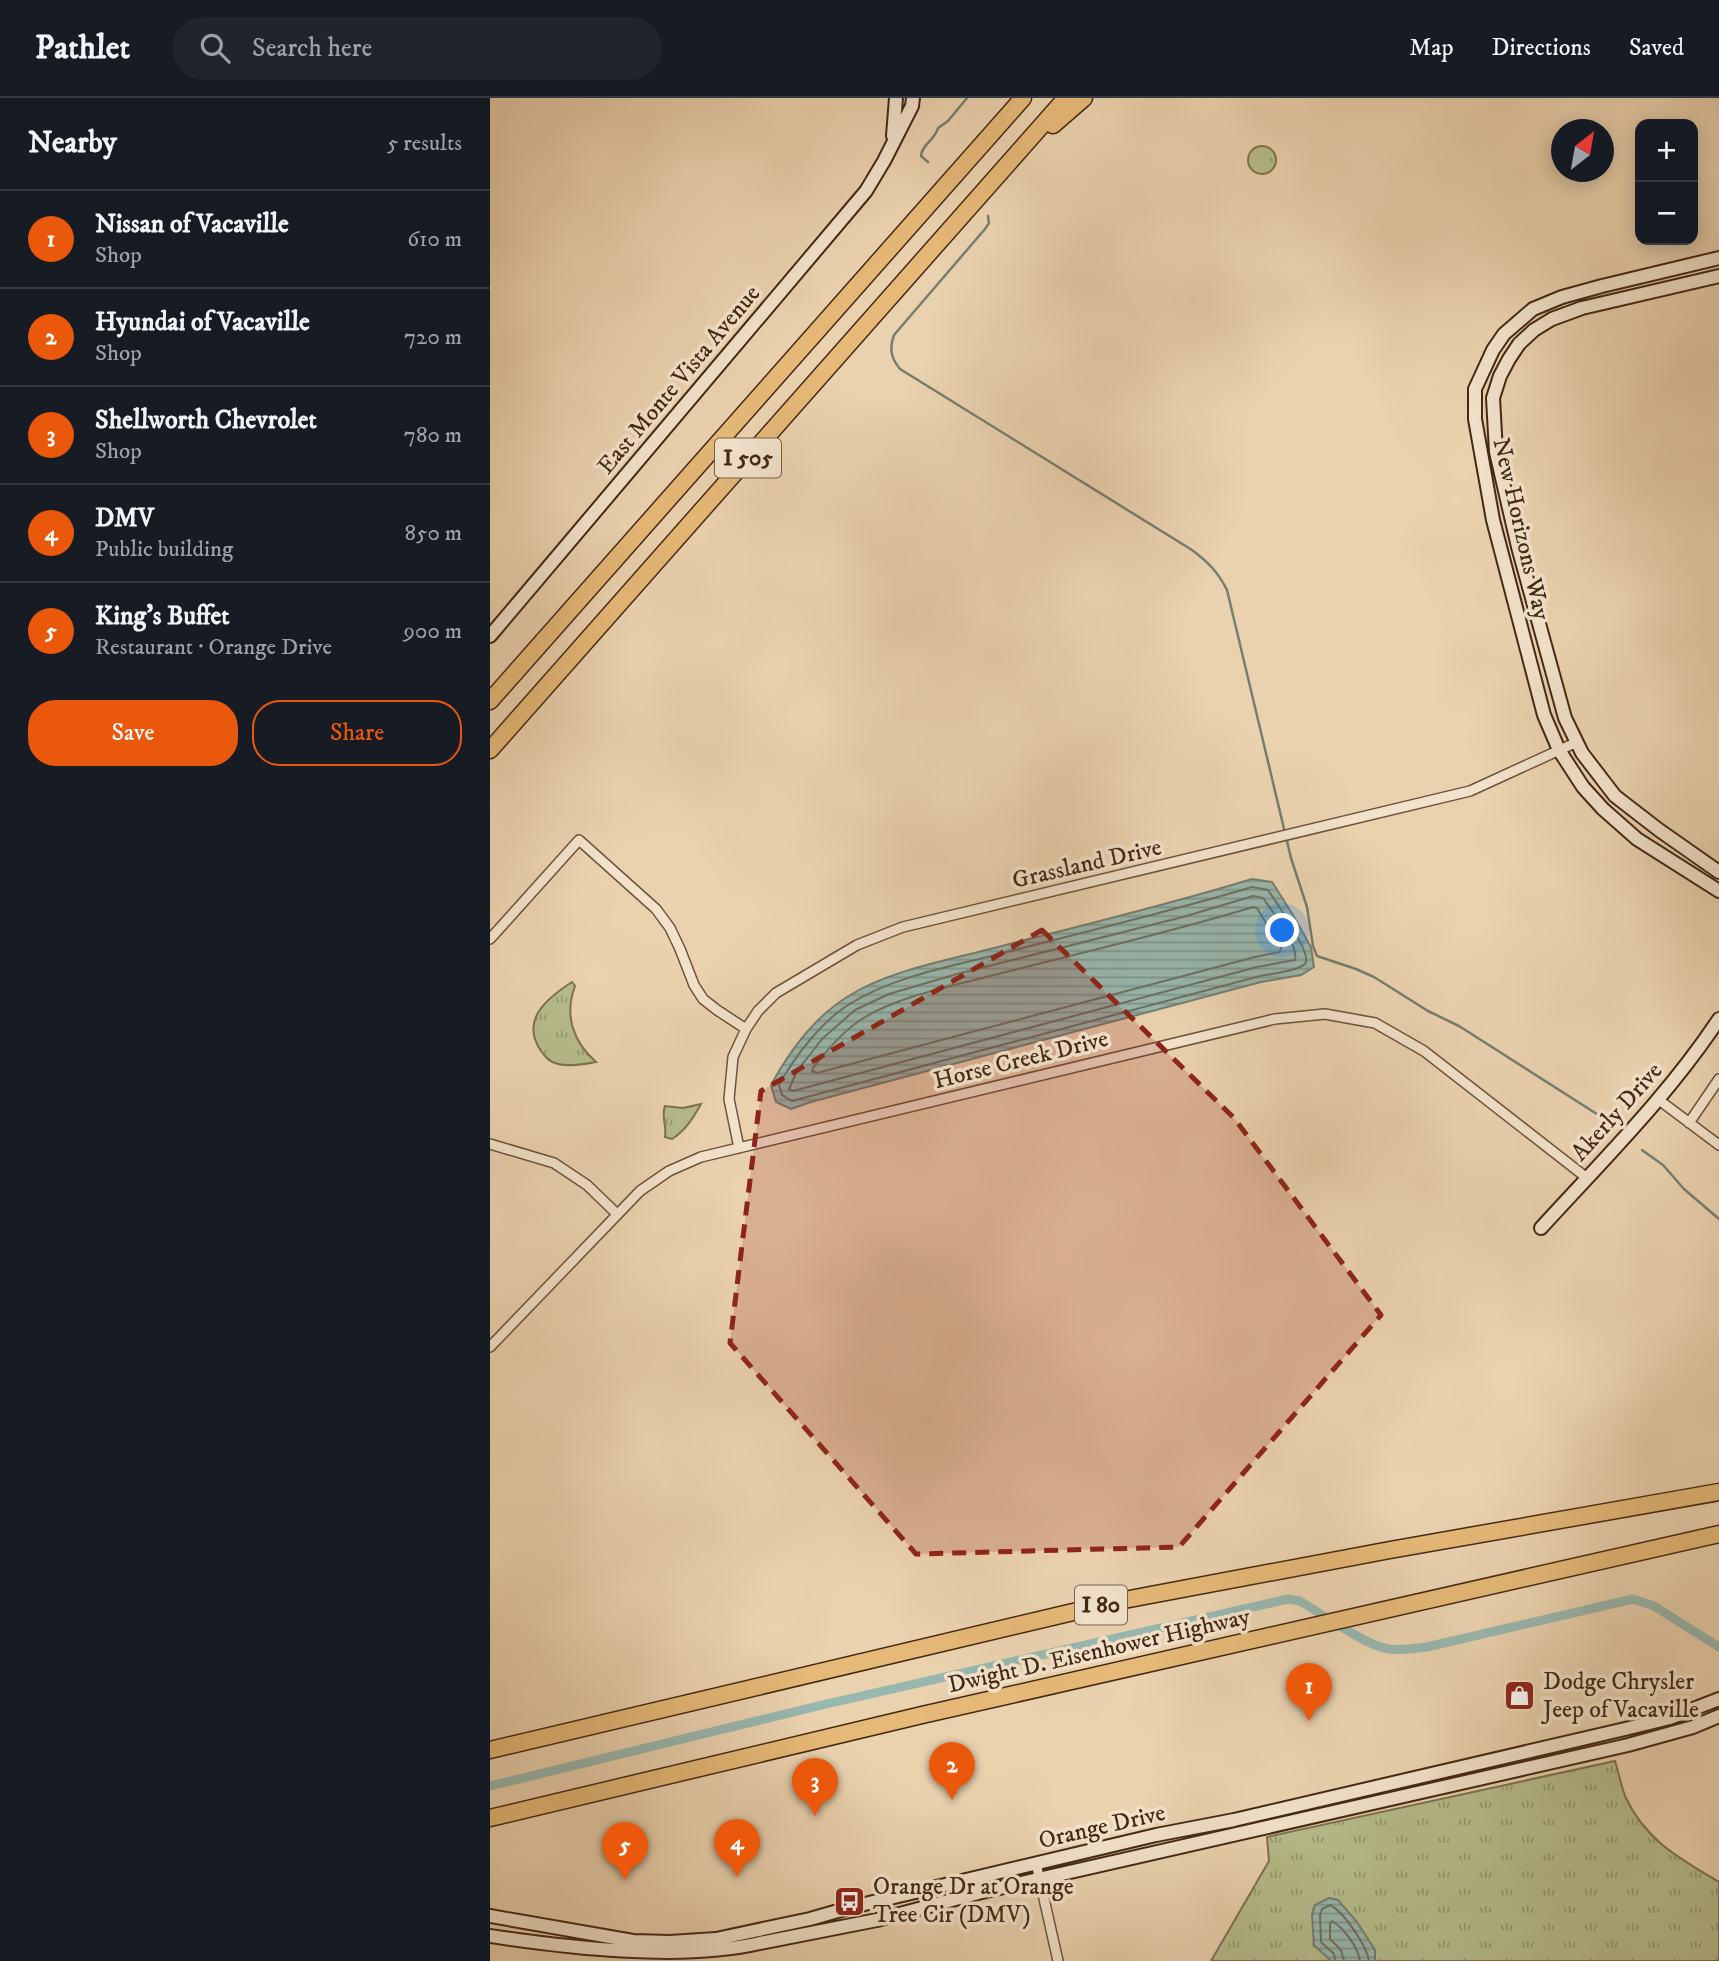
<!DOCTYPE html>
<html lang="en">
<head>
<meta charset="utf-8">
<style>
	:root { --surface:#171b24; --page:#20242c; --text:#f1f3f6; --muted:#9ea1a6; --line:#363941; --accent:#ea580c }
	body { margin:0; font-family:"IM FELL DW Pica",serif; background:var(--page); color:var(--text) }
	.controls { position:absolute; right:21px; top:21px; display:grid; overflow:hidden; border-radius:14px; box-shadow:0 4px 18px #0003 }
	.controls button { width:63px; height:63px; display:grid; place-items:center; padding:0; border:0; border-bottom:2px solid var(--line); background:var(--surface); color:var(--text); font:35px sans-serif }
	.compass { position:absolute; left:1061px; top:21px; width:63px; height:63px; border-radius:50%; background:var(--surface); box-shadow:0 4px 18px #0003; rotate:31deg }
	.you { position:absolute; left:793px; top:833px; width:24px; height:24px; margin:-18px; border:5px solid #fff; border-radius:50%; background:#1a73e8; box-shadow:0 0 0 10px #1a73e833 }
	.badge { display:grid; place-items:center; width:46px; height:46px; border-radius:50%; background:var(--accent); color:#fff; font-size:23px; font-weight:700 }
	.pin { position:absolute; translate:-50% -58px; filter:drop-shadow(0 2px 4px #0008) }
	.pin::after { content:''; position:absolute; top:37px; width:24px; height:21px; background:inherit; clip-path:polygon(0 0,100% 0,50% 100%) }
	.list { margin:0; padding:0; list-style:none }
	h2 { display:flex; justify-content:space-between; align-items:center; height:91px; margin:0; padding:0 28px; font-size:30px }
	h2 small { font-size:23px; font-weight:400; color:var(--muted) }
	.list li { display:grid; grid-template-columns:46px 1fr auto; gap:21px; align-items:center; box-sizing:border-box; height:98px; padding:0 28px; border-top:2px solid var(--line) }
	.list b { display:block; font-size:26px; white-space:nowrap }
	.list p { margin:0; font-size:23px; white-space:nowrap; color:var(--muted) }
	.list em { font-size:23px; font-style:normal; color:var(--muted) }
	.actions { display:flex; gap:14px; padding:21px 28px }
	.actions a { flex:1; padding:16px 0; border:2px solid var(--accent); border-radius:28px; text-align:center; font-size:24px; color:var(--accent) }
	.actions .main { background:var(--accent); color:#fff }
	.icon { flex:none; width:38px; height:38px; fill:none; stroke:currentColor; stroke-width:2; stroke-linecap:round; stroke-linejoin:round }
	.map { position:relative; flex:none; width:1229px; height:1863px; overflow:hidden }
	header { display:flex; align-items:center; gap:42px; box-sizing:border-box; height:98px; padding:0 35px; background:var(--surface); border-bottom:2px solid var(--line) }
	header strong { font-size:33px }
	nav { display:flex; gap:38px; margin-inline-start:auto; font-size:24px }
	.search { width:490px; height:63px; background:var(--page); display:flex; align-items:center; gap:18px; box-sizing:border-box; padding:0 24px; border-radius:38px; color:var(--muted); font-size:26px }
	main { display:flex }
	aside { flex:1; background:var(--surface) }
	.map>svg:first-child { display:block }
	.grass { fill:url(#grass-tufts); stroke:#7c724e; stroke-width:2 }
	.water { fill:url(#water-rules); stroke:#767e70; stroke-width:2 }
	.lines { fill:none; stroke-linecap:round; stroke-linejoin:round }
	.shore { stroke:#6e7060; stroke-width:2 }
	.stream { stroke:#767e70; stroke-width:2.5 }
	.canal { stroke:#98b7ae; stroke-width:9 }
	.street-casing { stroke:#6d5339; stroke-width:12 }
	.secondary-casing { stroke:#432912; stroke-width:16 }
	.highway-casing { stroke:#432912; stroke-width:19 }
	.street { stroke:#f2e2cb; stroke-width:9 }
	.secondary { stroke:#f2e2cb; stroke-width:12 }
	.highway { stroke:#e6b978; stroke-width:16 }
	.marked { fill:#8f2418; fill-opacity:0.2; stroke:#8f2418; stroke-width:5; stroke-dasharray:14 9; stroke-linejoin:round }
	.labels { text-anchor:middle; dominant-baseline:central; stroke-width:7; stroke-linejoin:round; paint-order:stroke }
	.shield { fill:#f2e2cb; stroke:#78604a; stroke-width:2 }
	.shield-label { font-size:23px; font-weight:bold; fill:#432912 }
	.street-label { font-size:24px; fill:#432912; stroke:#f2e2cb }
	.poi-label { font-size:24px; fill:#432912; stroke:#f2e2cb; text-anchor:start }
</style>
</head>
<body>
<header>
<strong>Pathlet</strong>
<div class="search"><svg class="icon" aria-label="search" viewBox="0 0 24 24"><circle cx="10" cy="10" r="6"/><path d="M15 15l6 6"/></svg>Search here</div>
<nav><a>Map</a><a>Directions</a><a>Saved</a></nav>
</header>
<main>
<aside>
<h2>Nearby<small>5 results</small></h2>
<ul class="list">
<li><span class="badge">1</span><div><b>Nissan of Vacaville</b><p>Shop</p></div><em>610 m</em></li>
<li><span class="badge">2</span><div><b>Hyundai of Vacaville</b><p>Shop</p></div><em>720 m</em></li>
<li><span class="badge">3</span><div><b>Shellworth Chevrolet</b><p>Shop</p></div><em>780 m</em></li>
<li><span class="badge">4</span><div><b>DMV</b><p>Public building</p></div><em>850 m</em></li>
<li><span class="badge">5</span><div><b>King's Buffet</b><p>Restaurant · Orange Drive</p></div><em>900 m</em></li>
</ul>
<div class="actions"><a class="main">Save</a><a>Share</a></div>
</aside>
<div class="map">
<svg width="1229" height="1863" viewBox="0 0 1229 1863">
	<defs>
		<pattern id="grass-tufts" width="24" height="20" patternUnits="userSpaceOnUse" patternTransform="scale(1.75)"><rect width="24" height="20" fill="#b6bc8b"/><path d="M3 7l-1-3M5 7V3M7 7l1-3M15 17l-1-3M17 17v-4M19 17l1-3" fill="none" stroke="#969970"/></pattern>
		<pattern id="water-rules" width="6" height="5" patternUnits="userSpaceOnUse" patternTransform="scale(1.75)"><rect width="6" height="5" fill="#98b7ae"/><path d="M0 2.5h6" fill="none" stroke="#7e958c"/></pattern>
	</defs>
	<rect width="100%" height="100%" fill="#ebd2af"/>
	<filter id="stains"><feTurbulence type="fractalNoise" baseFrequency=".00286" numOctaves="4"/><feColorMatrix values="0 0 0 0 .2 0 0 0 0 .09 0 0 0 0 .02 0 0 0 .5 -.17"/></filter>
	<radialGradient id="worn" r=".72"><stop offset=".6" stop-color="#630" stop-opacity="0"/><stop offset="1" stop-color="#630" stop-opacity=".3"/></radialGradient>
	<!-- grass -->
	<path class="grass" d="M758 62a14 14 0 1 1 28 0a14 14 0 1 1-28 0Z
		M82 884 85 888C74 917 83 944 106 964 94 966 80 969 68 966 60 964 56 960 51 953 30 922 56 901 82 884Z
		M211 1006C203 1020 196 1032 182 1041L175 1039C177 1029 171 1017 175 1008L193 1010Z
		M1125 1663C1129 1675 1131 1689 1136 1700 1156 1743 1191 1761 1229 1784V1863H721L779 1763 777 1739Z"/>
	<!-- water -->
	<path class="water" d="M762 781 782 784 803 817 821 849 824 869 811 877 771 884 321 1004 301 1011 286 1004 281 987C299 954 325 919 357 899 397 873 458 862 504 850 590 828 677 807 762 781Z
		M839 1800 848 1802 867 1824 885 1852V1863H841L824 1847 822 1817 825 1807Z"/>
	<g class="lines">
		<!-- shore -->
		<path class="shore" d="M762 789 778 792C786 804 820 852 816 864 813 873 778 876 770 878L302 1003 292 997 289 987C305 958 333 921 363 904 406 878 460 869 509 856 594 834 679 814 762 789Z
			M763 798 773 800C782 813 809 847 805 862L767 869 303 993 299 991 307 973 332 941 365 912 399 896 467 876 693 819Z
			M763 809 767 810 791 850 790 854 765 859 327 975 322 973 323 970C337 952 353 933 372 921 408 898 463 888 504 877 590 855 678 835 763 809Z
			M845 1863 844 1856 831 1844 830 1817 832 1811 840 1807C853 1813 877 1848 879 1863
			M854 1863 851 1852 840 1841V1826L842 1823C854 1830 868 1849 870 1863"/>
		<!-- stream -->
		<path class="stream" d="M438 64 431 58C432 46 445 42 448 30L458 23 477 0
			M498 118 499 125 495 131 404 237C399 251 401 260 410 271L702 452C718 464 728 474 737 492L801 760 817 809 823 848 827 858 866 871 884 879 938 913 969 928 1121 1025
			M1152 1052 1173 1067 1194 1091 1229 1121"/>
		<!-- canal -->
		<path class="canal" d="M0 1688 332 1607 798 1501 810 1503C832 1516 875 1547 898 1551 911 1553 925 1550 937 1549L1143 1501 1164 1508 1229 1549"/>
		<defs>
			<path id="street" d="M0 841 89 742 166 811 180 830 190 851 204 887 213 901 227 912 256 931
				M1169 1002 1229 1047
				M1199 1025 1229 981
				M0 1046 64 1065 97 1087 127 1116
				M249 1050 239 1001 243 959 256 931 268 913 286 895 367 847 413 829 980 693 1087 644
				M0 1249 150 1093 179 1073 211 1059 785 921 835 916 885 925 934 953 1097 1080
				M546 1765 568 1863"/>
			<path id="secondary" d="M403 38 406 0
				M1229 160 1112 188 1072 199 1043 211 1014 236 1003 252 985 291V321L1003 422 1054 617 1069 652 1093 689 1113 711 1147 741 1229 793
				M1229 178 1092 210 1062 221 1044 232 1029 246 1019 261 1010 278 1003 300 1006 354 1028 449 1075 620 1092 655 1125 698 1169 732 1229 774
				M0 538 376 93 394 63 422 8 423 0
				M1051 1130C1113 1062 1178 998 1229 921
				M0 1818 143 1843 180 1844 226 1841 320 1821 362 1809 666 1737 744 1722 1135 1631 1180 1620 1229 1601
				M0 1838C81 1850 192 1863 270 1845L387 1822 492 1794 1138 1647 1203 1629 1229 1618"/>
			<path id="highway" d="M563 27 594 0
				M0 603 533 0
				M0 652 576 0
				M0 1652 634 1502 900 1452 1229 1394
				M0 1720 432 1617 1229 1436"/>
		</defs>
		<!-- street casing -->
		<use href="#street" class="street-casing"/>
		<!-- secondary casing -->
		<use href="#secondary" class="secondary-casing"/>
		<!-- highway casing -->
		<use href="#highway" class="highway-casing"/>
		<!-- street -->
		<use href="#street" class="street"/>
		<!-- secondary -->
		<use href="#secondary" class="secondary"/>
		<!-- highway -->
		<use href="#highway" class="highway"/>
	</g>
	<!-- marked area -->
	<path class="marked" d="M552 832 744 1020 891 1217 689 1449 426 1456 240 1245 271 993Z"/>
	<!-- icons -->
	<defs>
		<symbol id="shop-square" viewBox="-11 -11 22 22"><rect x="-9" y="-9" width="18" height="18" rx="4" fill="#8f2418" stroke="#f2e2cb"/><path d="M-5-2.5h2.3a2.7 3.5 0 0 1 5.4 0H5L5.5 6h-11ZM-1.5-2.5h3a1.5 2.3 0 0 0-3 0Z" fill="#fff"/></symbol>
		<symbol id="bus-square" viewBox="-11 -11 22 22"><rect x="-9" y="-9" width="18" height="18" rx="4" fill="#8f2418" stroke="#f2e2cb"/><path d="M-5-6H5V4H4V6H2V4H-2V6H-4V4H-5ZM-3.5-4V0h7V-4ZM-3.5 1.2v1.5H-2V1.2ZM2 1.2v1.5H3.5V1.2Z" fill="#fff"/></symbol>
	</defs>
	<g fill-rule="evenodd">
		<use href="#shop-square" x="1012" y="1580" width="35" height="35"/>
		<use href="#bus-square" x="342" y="1786" width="35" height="35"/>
	</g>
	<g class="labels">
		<!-- shield labels -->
		<g class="shield">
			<rect x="225" y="340.5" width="66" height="39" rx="5"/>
			<rect x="585" y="1487.5" width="52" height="39" rx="5"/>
		</g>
		<g class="shield-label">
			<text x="258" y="360">I 505</text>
			<text x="611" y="1507">I 80</text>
		</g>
		<!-- street labels -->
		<g class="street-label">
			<text transform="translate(189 282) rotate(-50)">East Monte Vista Avenue</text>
			<text transform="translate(1031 431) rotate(77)">New Horizons Way</text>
			<text transform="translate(597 766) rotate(-13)">Grassland Drive</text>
			<text transform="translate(531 962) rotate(-14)">Horse Creek Drive</text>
			<text transform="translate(1127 1014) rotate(-48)">Akerly Drive</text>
			<text transform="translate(609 1553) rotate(-13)">Dwight D. Eisenhower Highway</text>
			<text transform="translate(612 1729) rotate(-13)">Orange Drive</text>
		</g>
		<!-- poi labels -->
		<g class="poi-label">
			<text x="1053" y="1584">Dodge Chrysler<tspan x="1053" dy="28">Jeep of Vacaville</tspan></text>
			<text x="383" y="1789">Orange Dr at Orange<tspan x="383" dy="28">Tree Cir (DMV)</tspan></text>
		</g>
	</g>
	<rect width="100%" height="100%" filter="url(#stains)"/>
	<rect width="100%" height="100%" fill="url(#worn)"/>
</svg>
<div class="controls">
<button>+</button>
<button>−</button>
</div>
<svg class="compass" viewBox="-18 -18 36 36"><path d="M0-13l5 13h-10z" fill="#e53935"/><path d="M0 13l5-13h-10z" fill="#9ea1a6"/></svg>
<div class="you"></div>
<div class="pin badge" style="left:819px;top:1623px">1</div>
<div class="pin badge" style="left:462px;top:1702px">2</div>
<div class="pin badge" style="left:325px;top:1718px">3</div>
<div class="pin badge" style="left:247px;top:1779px">4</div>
<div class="pin badge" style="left:135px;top:1782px">5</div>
</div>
</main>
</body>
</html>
